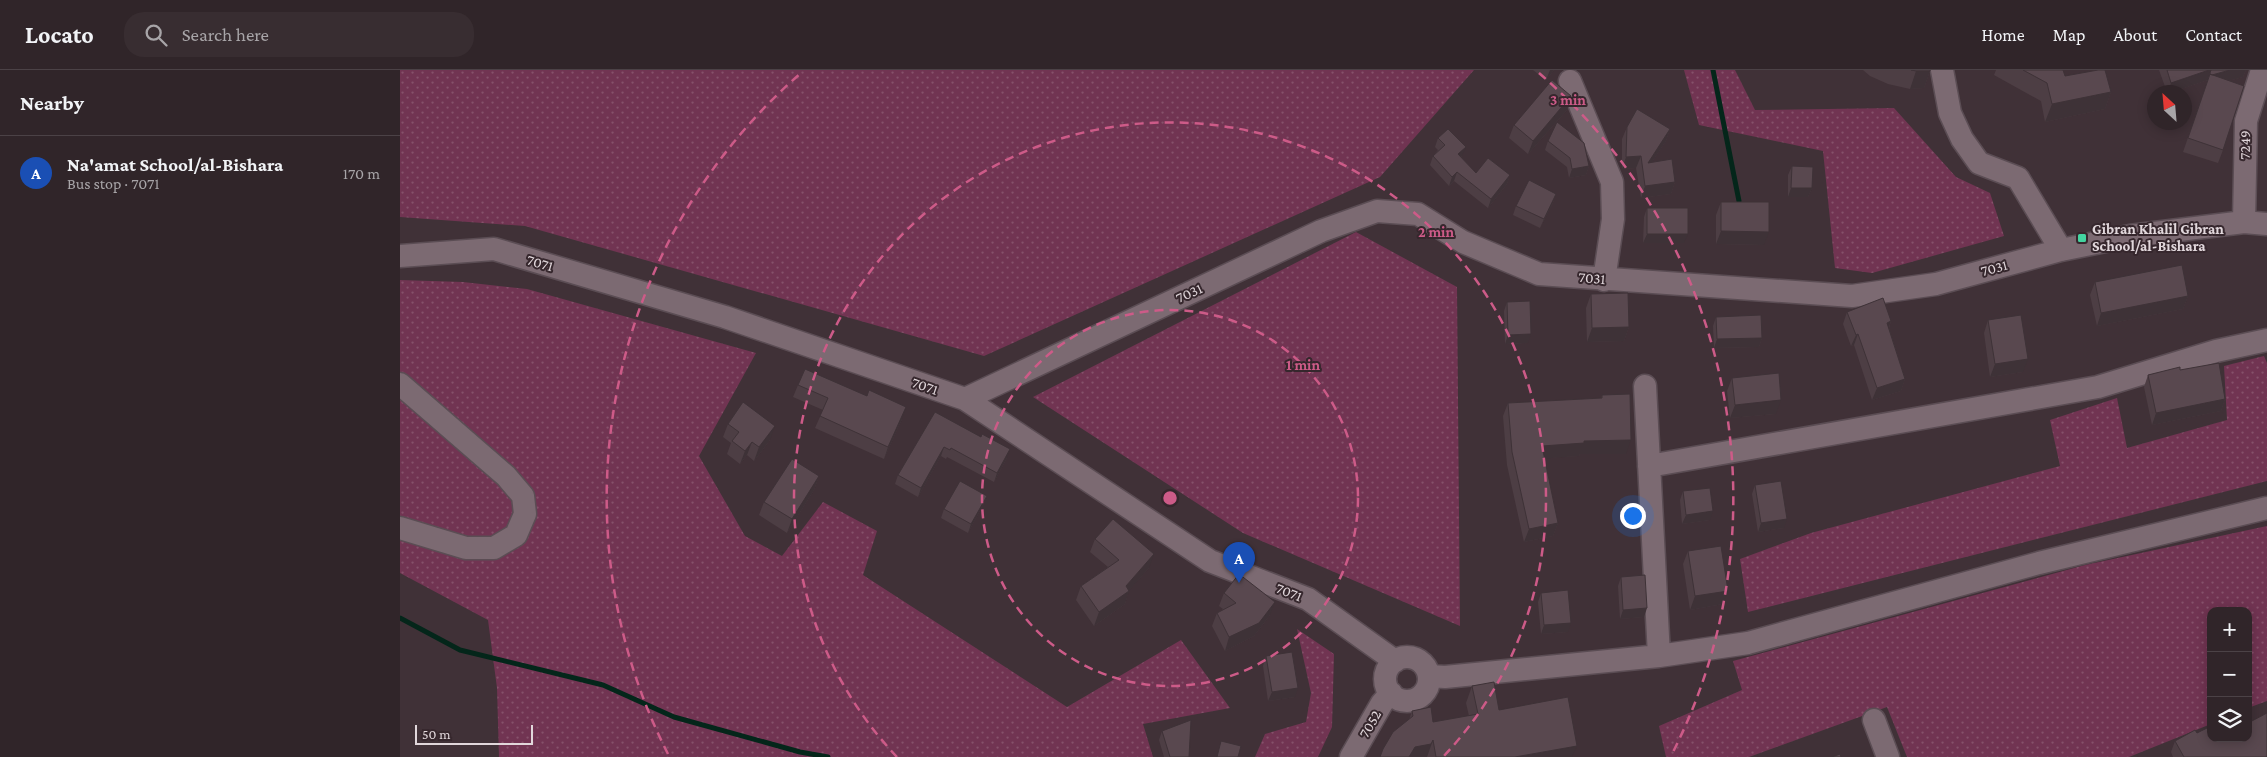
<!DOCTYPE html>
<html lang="en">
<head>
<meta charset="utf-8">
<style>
	:root { --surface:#302529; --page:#382d31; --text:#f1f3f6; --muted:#a8a5a8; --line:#4b4246; --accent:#ea580c }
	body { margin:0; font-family:"Crimson Pro",serif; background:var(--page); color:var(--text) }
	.controls { position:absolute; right:15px; bottom:15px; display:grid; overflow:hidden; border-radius:10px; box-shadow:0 2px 12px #0003 }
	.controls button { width:45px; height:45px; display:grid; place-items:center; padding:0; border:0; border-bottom:1px solid var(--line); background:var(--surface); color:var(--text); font:25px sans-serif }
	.compass { position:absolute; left:1747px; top:15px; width:45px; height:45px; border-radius:50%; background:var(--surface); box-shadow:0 2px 12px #0003; rotate:334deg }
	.scale { position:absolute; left:15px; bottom:12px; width:118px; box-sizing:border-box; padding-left:5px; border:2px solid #e1d7db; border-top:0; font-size:14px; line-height:18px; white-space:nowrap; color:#e1d7db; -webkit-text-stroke:4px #36272d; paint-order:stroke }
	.you { position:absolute; left:1232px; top:445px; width:18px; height:18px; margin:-12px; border:4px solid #fff; border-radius:50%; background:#1a73e8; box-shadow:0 0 0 8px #1a73e833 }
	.badge { display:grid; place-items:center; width:32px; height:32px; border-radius:50%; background:var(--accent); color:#fff; font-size:16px; font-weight:700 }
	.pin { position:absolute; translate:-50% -41px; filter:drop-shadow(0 1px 2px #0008) }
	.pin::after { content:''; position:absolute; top:26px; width:18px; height:15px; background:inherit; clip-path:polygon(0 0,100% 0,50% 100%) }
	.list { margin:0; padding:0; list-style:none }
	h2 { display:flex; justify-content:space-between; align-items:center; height:65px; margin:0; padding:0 20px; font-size:21px }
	h2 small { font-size:16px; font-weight:400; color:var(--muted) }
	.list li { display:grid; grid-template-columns:32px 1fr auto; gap:15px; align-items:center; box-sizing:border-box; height:75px; padding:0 20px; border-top:1px solid var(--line) }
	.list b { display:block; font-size:19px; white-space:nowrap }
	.list p { margin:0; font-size:16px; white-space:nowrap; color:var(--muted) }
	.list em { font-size:16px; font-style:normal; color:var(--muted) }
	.icon { flex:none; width:28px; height:28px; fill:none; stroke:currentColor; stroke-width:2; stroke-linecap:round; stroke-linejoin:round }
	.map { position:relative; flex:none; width:1867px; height:687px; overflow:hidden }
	header { display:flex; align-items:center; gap:30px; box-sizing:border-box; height:70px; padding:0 25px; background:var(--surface); border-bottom:1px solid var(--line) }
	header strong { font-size:24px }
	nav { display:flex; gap:28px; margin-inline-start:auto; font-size:18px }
	.search { width:350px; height:45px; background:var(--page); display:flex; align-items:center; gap:12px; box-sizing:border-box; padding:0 18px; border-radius:20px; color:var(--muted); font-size:19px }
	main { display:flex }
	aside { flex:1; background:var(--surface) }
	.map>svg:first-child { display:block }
	.grass { fill:url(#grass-dots) }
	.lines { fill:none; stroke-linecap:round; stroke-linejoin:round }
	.stream { stroke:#04261a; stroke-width:5 }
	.minor-casing { stroke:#5b4d54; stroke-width:25 }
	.minor { stroke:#7c6a72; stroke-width:22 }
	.wall { fill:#4d3e44 }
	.shaded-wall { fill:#3e3237 }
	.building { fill:#59484f; stroke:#3e3237 }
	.ring { fill:none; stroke:#cd5b88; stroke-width:2.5; stroke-dasharray:9 6 }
	.poi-dot { fill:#43d4a0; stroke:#36272d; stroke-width:2 }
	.labels { text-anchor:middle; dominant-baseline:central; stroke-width:4; stroke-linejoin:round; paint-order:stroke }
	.street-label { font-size:15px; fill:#e1d7db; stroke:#36272d }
	.poi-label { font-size:15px; font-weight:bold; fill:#e1d7db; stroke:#36272d; text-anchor:start }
	.centre { fill:#cd5b88; stroke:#36272d; stroke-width:2.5 }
	.ring-label { font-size:15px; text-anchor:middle; font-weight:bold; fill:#cd5b88; stroke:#36272d; stroke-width:4; stroke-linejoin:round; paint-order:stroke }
</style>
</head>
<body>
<header>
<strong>Locato</strong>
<div class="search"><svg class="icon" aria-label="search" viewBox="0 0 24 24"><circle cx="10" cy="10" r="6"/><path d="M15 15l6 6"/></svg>Search here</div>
<nav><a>Home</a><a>Map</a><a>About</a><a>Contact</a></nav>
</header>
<main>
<aside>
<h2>Nearby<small></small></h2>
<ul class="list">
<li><span class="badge" style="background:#1a4fb4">A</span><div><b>Na'amat School/al-Bishara</b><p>Bus stop · 7071</p></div><em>170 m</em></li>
</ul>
</aside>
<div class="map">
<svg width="1867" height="687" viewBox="0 0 1867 687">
	<defs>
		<pattern id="grass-dots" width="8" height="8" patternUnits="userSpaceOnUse" patternTransform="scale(1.25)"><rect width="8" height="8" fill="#713452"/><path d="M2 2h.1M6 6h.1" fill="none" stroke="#85516a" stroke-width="1.8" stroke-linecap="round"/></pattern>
	</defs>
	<rect width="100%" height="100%" fill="#403137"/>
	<!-- grass -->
	<path class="grass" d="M0 0H1074L980 107 584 286 125 156 0 147Z
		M1284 0H1335L1355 40 1494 38 1556 107 1590 123 1604 166 1472 203 1435 198 1423 81 1299 55Z
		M956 162 1057 217 1060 556 843 463 633 327Z
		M0 210 63 212 127 219 356 283 299 386 345 466 382 486 423 432 477 461 463 505 667 637 781 570 830 638 743 654 753 687H99L97 618 88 550 0 503Z
		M1864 286 1867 293V411L1348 542 1340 489 1411 463 1660 396 1650 350 1717 328 1727 378 1827 350 1824 296Z
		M1867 456V631L1848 638V541H1811V654L1729 687H1507L1487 637 1349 687H1266L1259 656 1342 620 1333 591 1685 495Z
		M897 559 934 584 932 657 918 687H855L865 664 906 652 911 623Z"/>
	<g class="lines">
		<!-- stream -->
		<path class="stream" d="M1313 0 1339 131
			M0 548 60 580 203 615 274 647 400 682 428 687"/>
		<defs>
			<path id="minor" d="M1542 0 1550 43 1562 69 1579 93 1618 108 1661 180
				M1170 11 1212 112 1213 149 1204 210
				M1844 152 1846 51 1862 0
				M0 186 94 179 325 247 565 329 810 491 908 529 995 591
				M0 314 106 406 123 426 125 444 116 465 94 478H66L0 458
				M1245 316 1259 586
				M565 329 921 161 977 141 1018 144 1063 172 1139 204 1452 226 1536 214 1661 180 1730 166 1844 152 1867 154
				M1249 396 1698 317 1816 281 1867 270
				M985 609a22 22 0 1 1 44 0a22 22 0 1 1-44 0Z
				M1029 606 1045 607 1259 586 1348 573 1639 493 1867 438
				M1474 650 1488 687
				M951 687 982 633 991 623"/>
		</defs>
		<!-- minor casing -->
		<use href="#minor" class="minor-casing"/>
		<!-- minor -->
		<use href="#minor" class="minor"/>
	</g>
	<!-- wall -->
	<path class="wall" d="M1133 0H1154L1146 10Z
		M1463 0H1530V1L1524 18 1510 19 1488 14 1470 6Z
		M1596 0H1663L1665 6 1711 22 1705 39 1645 52 1641 31 1594 5Z
		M1759 0H1846L1843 7 1828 11 1823 80 1818 93 1783 82 1808 10 1772 22H1767Z
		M1171 26 1167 40 1128 84 1109 68 1114 55Z
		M1227 57 1270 59 1266 71 1252 92 1275 112 1271 124 1241 128 1236 98 1222 99V69Z
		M1038 68 1062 86 1061 87 1076 103 1110 105 1107 114 1088 138 1054 111 1049 116 1030 95 1033 86 1038 80 1035 77Z
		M1148 71 1189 96 1186 105 1169 108 1167 97 1145 80Z
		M1392 96 1412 118 1408 127H1388V105Z
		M1156 124 1153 133 1140 158 1113 145 1116 136Z
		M1321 132 1364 175 1316 174V145Z
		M1247 138 1284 173H1243L1244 147Z
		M1695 212 1788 226 1783 239 1697 256 1690 225Z
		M1191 224 1229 257 1224 271 1187 272 1186 238Z
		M1107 232 1128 273 1105 274 1104 241Z
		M1447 242 1491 251 1489 258 1505 309 1501 321 1472 330 1454 275 1451 276 1443 254Z
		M1316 247 1362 268 1359 277 1314 278 1313 256Z
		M1588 250 1623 302 1590 307 1584 263Z
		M1780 300 1825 329 1821 341 1752 355 1744 317 1748 305Z
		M1332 308 1376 344 1330 348 1327 321Z
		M398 315 467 326 502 349 484 389 415 358 423 340 393 327Z
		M1202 325 1226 384H1180L1179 386 1144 388 1158 453 1153 466 1124 472 1107 395 1103 346 1108 333 1201 328Z
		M535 342 607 388 594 412 547 387 546 389 541 386 518 427 495 414 498 405Z
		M328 354 370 370 354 391 347 385 340 394 327 384 331 373 323 367Z
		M419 406 414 420 387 463 359 445 364 432Z
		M1355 415 1384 458 1358 462 1352 424Z
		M1283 421 1310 450 1282 454 1280 430Z
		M587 426 583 435 568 463 541 448 544 439Z
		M695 469 749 498 729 520 725 534 694 556 676 530 681 516 708 497 690 482Z
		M1288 481 1323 534 1290 540 1283 494Z
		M1221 507 1244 547 1220 549 1218 516Z
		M824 523 870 545 854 566 825 581 812 556 817 543 823 539 819 536Z
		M1141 523 1168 562 1141 564 1138 532Z
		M866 586 895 627 868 631 863 596Z
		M1072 616 1099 640 1172 687H980L1009 650 1012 641 1033 652 1069 646 1066 633Z
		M762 661 789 687H764L759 670Z
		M1797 663 1848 668 1867 687H1773L1771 682 1775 671Z"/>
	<!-- shaded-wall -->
	<path class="shaded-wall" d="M1150 0H1154L1146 10Z
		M1809 0H1811L1808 10 1772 22H1768L1771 13Z
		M1830 0H1846L1843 7 1806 17 1810 6Z
		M1516 1H1530L1524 18 1510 19Z
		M1711 22 1705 39 1645 52 1652 34Z
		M1171 26 1167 40 1128 84 1133 71Z
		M1270 59 1266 71 1244 104 1248 93Z
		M1066 77 1062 86 1055 93 1058 84Z
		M1241 86 1236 98 1222 99 1226 87Z
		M1189 96 1186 105 1169 108 1172 99Z
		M1057 102 1054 111 1049 116 1052 107Z
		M1110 105 1107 114 1088 138 1091 129Z
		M1275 112 1271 124 1241 128 1245 116Z
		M1391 118H1412L1408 127H1388Z
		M1156 124 1153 133 1140 158 1144 149Z
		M1321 161 1369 162 1364 175 1316 174Z
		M1247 164H1288L1284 173H1243Z
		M1788 226 1783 239 1697 256 1701 243Z
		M1491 251 1487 263V253Z
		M1229 257 1224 271 1187 272 1192 258Z
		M1131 264 1128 273 1105 274 1108 265Z
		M1458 264 1454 275 1451 276 1456 265Z
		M1362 268 1359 277 1314 278 1317 269Z
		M1628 289 1623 302 1590 307 1595 294Z
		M1505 309 1501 321 1472 330 1477 318Z
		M1825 329 1821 341 1752 355 1756 343Z
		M1381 330 1376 344 1330 348 1335 335Z
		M506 337 502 349 484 389 488 377Z
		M375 356 370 370 354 391 359 377Z
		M1231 370 1226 384H1180L1179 386 1137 389 1142 376 1184 371Z
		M352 372 347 385 340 394 345 381Z
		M544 377 541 386 518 427 521 418Z
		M610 379 607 388 594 412 597 403Z
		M419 406 414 420 387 463 392 449Z
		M587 426 583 435 568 463 571 454Z
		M1313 441 1310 450 1282 454 1286 445Z
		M1387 449 1384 458 1358 462 1361 453Z
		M1158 453 1153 466 1124 472 1129 459Z
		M754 484 749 498 726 524 729 521 725 534 694 556 699 542 726 516Z
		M1328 521 1323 534 1290 540 1295 526Z
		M875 532 870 545 854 566 825 581 829 567Z
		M1247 538 1244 547 1220 549 1223 540Z
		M1171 553 1168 562 1141 564 1144 555Z
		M898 618 895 627 868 631 872 622Z
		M1033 670 1027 687H1009L1015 677Z
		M1177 676 1172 687H1115Z"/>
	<!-- building -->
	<path class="building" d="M1511 0H1530V1H1516Z
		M1623 0H1663L1665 6 1698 0H1705L1711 22 1652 34 1647 13Z
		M1767 0H1809L1771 13Z
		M1811 0H1830L1812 5 1810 4 1809 6Z
		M1810 4 1844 16 1823 80 1788 68Z
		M1152 10 1171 26 1133 71 1114 55Z
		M1237 39 1270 59 1248 93 1272 89 1275 112 1245 116 1241 86 1226 87 1227 57Z
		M1157 52 1184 73 1189 96 1172 99 1170 88 1148 71Z
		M1048 59 1066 77 1058 84 1076 103 1088 88 1110 105 1091 129 1057 102 1052 107 1033 86 1045 75 1038 68Z
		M1392 96 1413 97 1412 118H1391Z
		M1129 110 1156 124 1144 149 1116 136Z
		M1321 132H1369V162L1321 161Z
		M1247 138H1288V164H1247Z
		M1782 195 1788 226 1701 243 1695 212Z
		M1228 223 1229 257 1192 258 1191 224Z
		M1483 228 1491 251 1487 253 1505 309 1477 318 1458 264 1456 265 1447 242Z
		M1130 231 1131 264 1108 265 1107 232Z
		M1361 245 1362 268 1317 269 1316 247Z
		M1621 245 1628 289 1595 294 1588 250Z
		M1819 293 1825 329 1756 343 1748 305 1780 297V300Z
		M405 299 467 326 469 320 506 337 488 377 420 346 428 328 398 315Z
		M1379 303 1381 330 1335 335 1332 308Z
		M1230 324 1231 370 1184 371V373L1142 376 1158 453 1129 459 1112 382 1108 333 1202 328V325Z
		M343 332 375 356 359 377 352 372 345 381 332 371 339 362 328 354Z
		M535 342 581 367 582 364 610 379 597 403 551 378 550 380 544 377 521 418 498 405Z
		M392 389 419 406 392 449 364 432Z
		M560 411 587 426 571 454 544 439Z
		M1381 411 1387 449 1361 453 1355 415Z
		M1310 418 1313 441 1286 445 1283 421Z
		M713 449 754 484 726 516 729 521 699 542 681 516 719 490 695 469Z
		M1321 476 1328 521 1295 526 1288 481Z
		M839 504 875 532 859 553 829 567 817 543 836 533 824 523Z
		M1245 505 1247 538 1223 540 1221 507Z
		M1168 520 1171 553 1144 555 1141 523Z
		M892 582 898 618 872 622 866 586Z
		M1094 612 1099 640 1168 627 1177 676 1115 687H1036L1033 670 1031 674 1015 677 1009 687H980L983 679 993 662 1013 646 1012 641 1031 637 1033 652 1078 644 1072 616Z
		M1867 643V687H1784L1775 671 1795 660 1797 663 1811 656V668H1848V653Z
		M791 650 789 687H770L762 661Z
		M821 671 841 676 838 687H817Z
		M1440 684 1441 687H1432Z"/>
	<!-- distance rings -->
	<g class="ring">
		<circle cx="770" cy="428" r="188"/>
		<path d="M497 687A376 376 0 1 1 1043 687"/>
		<path d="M268 684A563 563 0 0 1 401 3M1139 3A563 563 0 0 1 1272 684"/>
	</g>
	<!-- markers -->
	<rect class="poi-dot" x="1677" y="163" width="10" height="10" rx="2.5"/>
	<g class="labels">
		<!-- street labels -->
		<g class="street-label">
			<text transform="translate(1845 75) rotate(-89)">7249</text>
			<text transform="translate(140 193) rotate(16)">7071</text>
			<text transform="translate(1594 198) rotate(-15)">7031</text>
			<text transform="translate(1192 208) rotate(5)">7031</text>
			<text transform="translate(789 223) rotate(-25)">7031</text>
			<text transform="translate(525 316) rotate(19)">7071</text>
			<text transform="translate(889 522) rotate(22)">7071</text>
			<text transform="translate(970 654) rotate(-60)">7052</text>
		</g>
		<!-- poi labels -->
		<g class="poi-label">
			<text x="1692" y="159">Gibran Khalil Gibran<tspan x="1692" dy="17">School/al-Bishara</tspan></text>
		</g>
	</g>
	<circle cx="770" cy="428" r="8" class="centre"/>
	<g class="ring-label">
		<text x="1168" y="35">3 min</text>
		<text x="1036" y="167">2 min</text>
		<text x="903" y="300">1 min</text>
	</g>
</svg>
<div class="controls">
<button>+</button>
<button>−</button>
<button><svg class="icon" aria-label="layers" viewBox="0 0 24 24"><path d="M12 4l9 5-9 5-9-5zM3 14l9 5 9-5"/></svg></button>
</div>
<svg class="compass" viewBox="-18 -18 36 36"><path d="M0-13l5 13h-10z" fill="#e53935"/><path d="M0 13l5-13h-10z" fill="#a8a5a8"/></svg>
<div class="scale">50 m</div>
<div class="you"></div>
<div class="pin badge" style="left:839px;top:513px;background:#1a4fb4">A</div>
</div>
</main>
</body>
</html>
